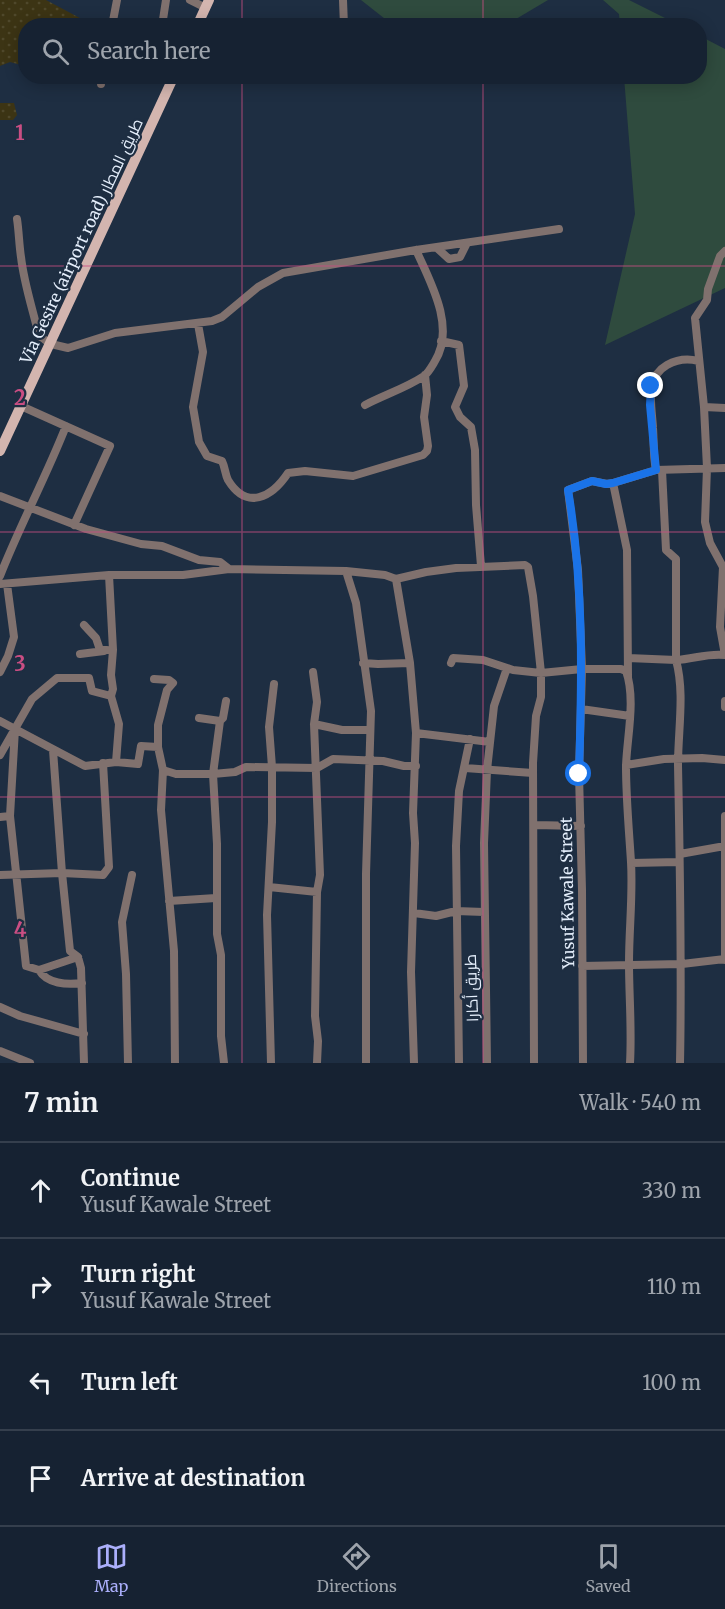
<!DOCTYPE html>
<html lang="en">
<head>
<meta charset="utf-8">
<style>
	:root { --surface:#162232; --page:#232f3e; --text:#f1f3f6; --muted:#9ea4ac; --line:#353f4d; --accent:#abaffb }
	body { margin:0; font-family:Merriweather,Cairo,serif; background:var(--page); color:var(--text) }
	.stop { position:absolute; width:18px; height:18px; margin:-14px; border:4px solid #1a73e8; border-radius:50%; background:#fff }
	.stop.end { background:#1a73e8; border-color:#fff; box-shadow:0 2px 6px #0008 }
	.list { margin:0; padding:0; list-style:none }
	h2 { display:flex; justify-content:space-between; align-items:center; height:78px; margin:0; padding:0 24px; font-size:26px }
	h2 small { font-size:20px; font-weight:400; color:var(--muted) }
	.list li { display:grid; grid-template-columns:39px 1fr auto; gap:18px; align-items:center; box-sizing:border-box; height:96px; padding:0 24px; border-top:2px solid var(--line) }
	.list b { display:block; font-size:22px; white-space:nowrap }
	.list p { margin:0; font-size:20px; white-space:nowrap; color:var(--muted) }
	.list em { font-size:20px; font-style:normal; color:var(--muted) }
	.icon { flex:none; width:33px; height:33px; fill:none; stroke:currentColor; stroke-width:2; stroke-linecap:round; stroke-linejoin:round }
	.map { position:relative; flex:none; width:725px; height:1063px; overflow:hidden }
	.search { position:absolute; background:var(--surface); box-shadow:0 3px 15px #0003; left:18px; right:18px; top:18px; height:66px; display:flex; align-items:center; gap:15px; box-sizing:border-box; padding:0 21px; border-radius:24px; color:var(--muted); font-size:22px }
	.sheet { height:462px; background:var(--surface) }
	nav { display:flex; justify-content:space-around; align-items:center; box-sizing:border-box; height:84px; border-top:2px solid var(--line); background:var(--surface); font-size:16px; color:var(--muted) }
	nav a { display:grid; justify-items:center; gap:3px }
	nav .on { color:var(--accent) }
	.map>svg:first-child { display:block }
	.green { fill:#2f4b3e }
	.sand { fill:url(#sand-dots) }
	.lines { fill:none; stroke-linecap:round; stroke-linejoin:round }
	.minor { stroke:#80716e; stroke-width:8 }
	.major { stroke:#d3b5af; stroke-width:10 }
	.route { stroke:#1a73e8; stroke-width:8 }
	.grid { fill:none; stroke:#ca4e83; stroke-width:1.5; stroke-opacity:0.55 }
	.labels { text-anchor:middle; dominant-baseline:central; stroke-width:4.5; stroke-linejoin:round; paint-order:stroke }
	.street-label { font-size:16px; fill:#e4eefb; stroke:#1e2e42 }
	.grid-label { font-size:20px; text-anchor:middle; font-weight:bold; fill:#ca4e83; stroke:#1e2e42; stroke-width:4.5; stroke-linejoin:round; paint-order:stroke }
</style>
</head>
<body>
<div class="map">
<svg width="725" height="1063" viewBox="0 0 725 1063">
	<defs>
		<pattern id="sand-dots" width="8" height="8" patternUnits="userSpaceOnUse" patternTransform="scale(1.5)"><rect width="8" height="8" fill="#3c3414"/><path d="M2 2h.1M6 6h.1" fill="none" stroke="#4f482b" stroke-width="1.8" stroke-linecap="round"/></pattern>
	</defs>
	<rect width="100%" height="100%" fill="#1e2e42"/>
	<!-- green -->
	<path class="green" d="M361 0H548L506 25 394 26Z
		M603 0H629L679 25H620L619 14Z
		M700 36 725 49V288L605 345 635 214 624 77 700 76Z"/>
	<!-- sand -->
	<path class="sand" d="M0 0H46L93 25 26 26 25 66 10 62 0 66Z
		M0 103H14L17 115 13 120H0Z"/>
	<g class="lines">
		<!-- minor -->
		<path class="minor" d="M190 0 206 8
			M343 0 344 26
			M112 26 117 0
			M162 26 166 0
			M101 76V84
			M17 219C19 232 19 244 21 257 24 284 33 310 39 336L51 344 68 348 115 333 212 321 222 317 258 287 283 273 416 250 559 229
			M437 248 449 259 460 257 467 243
			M725 251 720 256 708 289 707 300 695 318 704 407 707 468 705 522 710 543 723 567H725
			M198 324 203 352 193 407 199 442 207 456 222 461C225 467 225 474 228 480 247 511 272 497 288 473L305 471 353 476 423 455 427 451 428 446 424 417 427 395 425 375
			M441 341 459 345 464 386 455 407 460 417 471 427 475 450 476 505 481 566
			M365 405C384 395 406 388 424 376 429 372 432 366 435 361 456 327 430 281 416 250
			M21 406 110 446 74 525
			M704 407 725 408
			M656 470C653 457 654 442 653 428 652 406 644 378 667 365 678 359 687 358 698 361
			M613 483 627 550 628 677
			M0 496 86 529 141 544 162 546 199 560 220 562 229 569
			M723 567 720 627 725 655
			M346 571 356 603 371 711 366 874V1063
			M109 575 113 650 111 675 113 689 111 696 119 724 116 762
			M0 576C20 525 46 477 66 426
			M396 579 410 663 416 733 413 813 415 843 411 972 414 1063
			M0 584 109 575H183L229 569 346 571 385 575 396 579 426 572 456 568 525 565 528 567 533 596 541 673V697L536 716 533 763 534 1063
			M84 625 96 638 100 650H107
			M80 654 104 651
			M628 658 676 660V559L666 550 662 470
			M363 663 378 664 410 663
			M451 663 453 658 483 660 513 670 541 673 582 669H621L626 671C636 699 627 737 626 766 626 798 629 830 631 862 633 895 629 929 629 963 629 996 632 1029 630 1063
			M0 672 8 656 14 637 7 584
			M313 672 317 702 314 724 320 875 317 892 315 1016 318 1041 317 1063
			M154 679 169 680 173 683 167 690 158 725V747L163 770 161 810 174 951 175 1063
			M725 701V707
			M581 709 630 716
			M199 718 220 721
			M0 721 85 766 116 762 138 764 141 746 158 747
			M314 724 342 730H369
			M15 729 10 816 26 966 39 970 78 957 81 968 84 1063
			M416 733 490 742
			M53 750 62 873 103 875 109 867 103 763
			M0 755 32 699 57 678H89L92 691 111 696
			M626 765 664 759 702 758 725 760
			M465 768 533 773
			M163 770 176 774H213L235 772 246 767 317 768 333 759 383 761 404 766H416
			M725 816V960
			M0 817 10 816
			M535 825 581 826
			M680 854 725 846
			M631 863 679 862
			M0 875 62 873 70 951 78 957
			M269 887 317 892
			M169 901 216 898
			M414 913 436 916 456 911 484 912
			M582 966 682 964 725 959
			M39 970C47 984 67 985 82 983
			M0 1007 20 1016 84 1034
			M0 1051 30 1063
			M128 1063 126 974 122 922 132 875
			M224 1063 221 1036V955L217 934V844L213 774 220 721 223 718 226 701
			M271 1063 267 915 272 822V767L269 727 274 684
			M459 1063 456 846 459 791 470 739
			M487 1063 484 843 487 770 494 706 507 668
			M583 1063 582 890 579 774 582 669 578 570 568 490 592 481 607 484 613 483 656 470 725 468
			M680 1063C682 963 680 864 678 765 678 730 685 693 676 660 694 659 707 653 725 655"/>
		<!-- major -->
		<path class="major" d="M197 26 209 0
			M0 451 174 76"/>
	</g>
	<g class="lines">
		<!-- route -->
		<path class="route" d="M579 774C582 679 584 584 568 490L592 481 606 484 613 483 656 470 650 405 651 386"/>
	</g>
	<!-- grid -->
	<path class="grid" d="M242 0V26M483 0V26M242 76V1063M483 76V1063M0 266H725M0 532H725M0 797H725"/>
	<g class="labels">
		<!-- street labels -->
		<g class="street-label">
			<text transform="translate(81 241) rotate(-65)">Via Gesire (airport road) طريق المطار</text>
			<text transform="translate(567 893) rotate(-91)">Yusuf Kawale Street</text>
			<text transform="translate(471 988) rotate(-92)">طريق أكارا</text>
		</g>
	</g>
	<g class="grid-label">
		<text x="20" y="140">1</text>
		<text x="20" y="405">2</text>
		<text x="20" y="671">3</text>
		<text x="20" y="937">4</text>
	</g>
</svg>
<div class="stop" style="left:579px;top:774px"></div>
<div class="stop end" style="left:651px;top:386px"></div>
<div class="search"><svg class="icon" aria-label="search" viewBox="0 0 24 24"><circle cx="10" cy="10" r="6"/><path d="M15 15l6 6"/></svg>Search here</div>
</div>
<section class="sheet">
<h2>7 min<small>Walk · 540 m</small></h2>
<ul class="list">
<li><svg class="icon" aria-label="ahead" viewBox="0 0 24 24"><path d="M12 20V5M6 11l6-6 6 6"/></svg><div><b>Continue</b><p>Yusuf Kawale Street</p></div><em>330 m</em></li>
<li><svg class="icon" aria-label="right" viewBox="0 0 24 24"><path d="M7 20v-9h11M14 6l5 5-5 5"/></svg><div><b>Turn right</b><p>Yusuf Kawale Street</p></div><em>110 m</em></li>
<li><svg class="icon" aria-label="left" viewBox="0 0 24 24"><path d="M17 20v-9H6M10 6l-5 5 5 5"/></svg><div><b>Turn left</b></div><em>100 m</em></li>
<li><svg class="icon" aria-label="arrive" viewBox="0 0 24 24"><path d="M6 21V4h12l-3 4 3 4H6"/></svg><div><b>Arrive at destination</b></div></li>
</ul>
</section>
<nav>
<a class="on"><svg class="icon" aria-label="map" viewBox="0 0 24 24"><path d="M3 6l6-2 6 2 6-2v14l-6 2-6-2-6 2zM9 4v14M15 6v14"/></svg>Map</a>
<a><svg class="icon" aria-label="directions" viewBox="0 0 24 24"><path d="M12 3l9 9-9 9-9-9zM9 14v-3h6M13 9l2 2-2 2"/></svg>Directions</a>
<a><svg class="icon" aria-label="saved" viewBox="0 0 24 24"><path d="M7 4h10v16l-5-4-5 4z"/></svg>Saved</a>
</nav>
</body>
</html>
